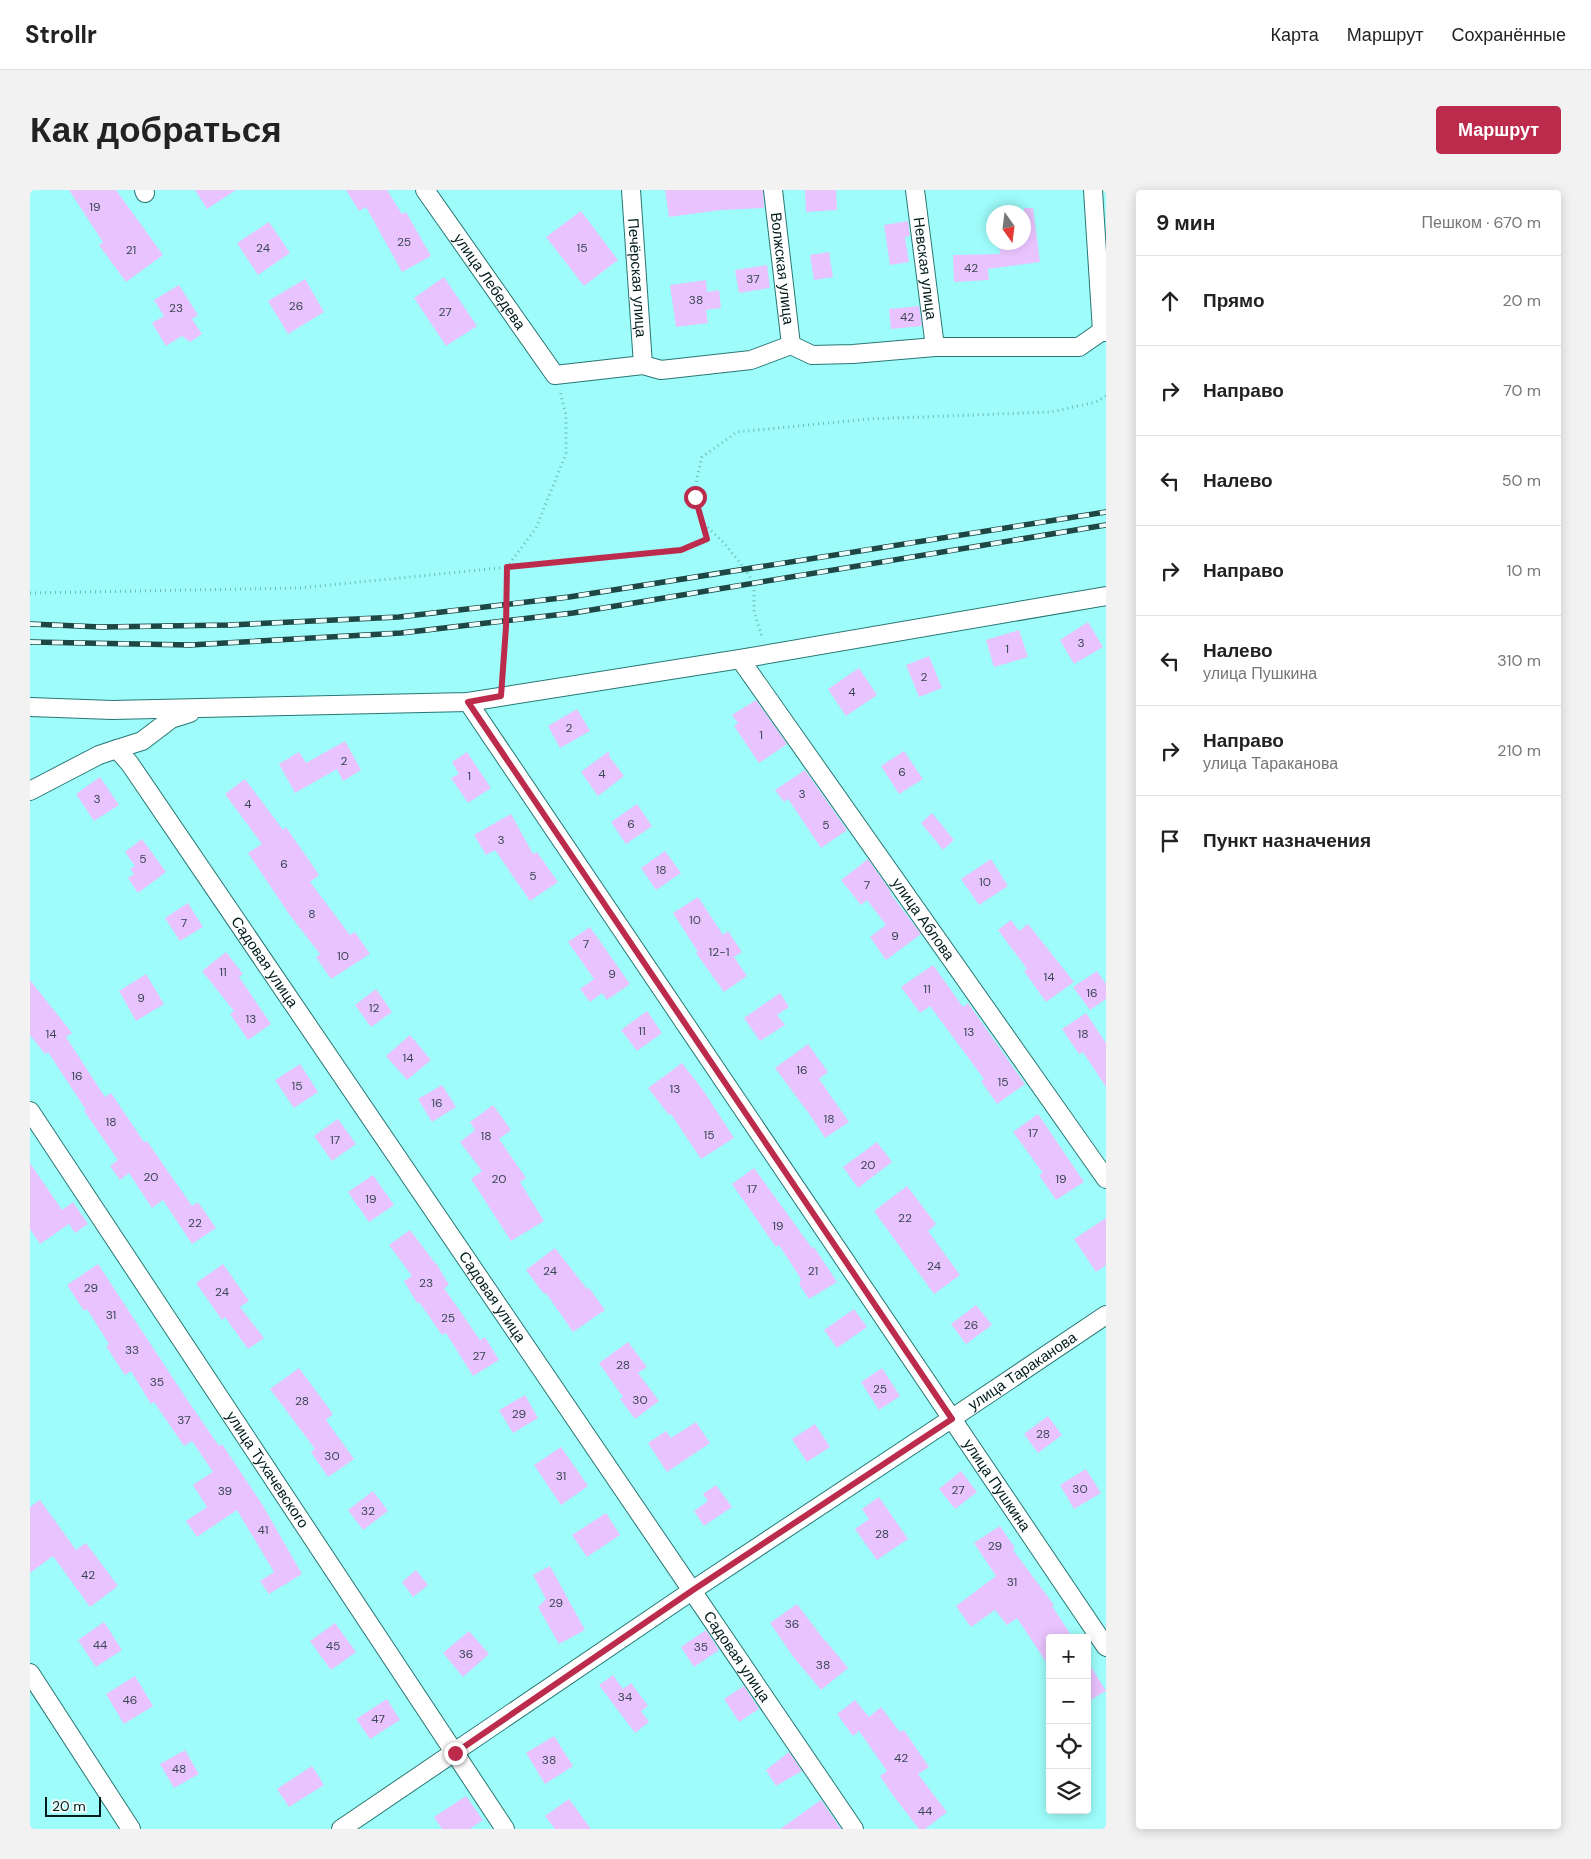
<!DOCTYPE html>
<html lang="ru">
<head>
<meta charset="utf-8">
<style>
	:root { --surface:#fff; --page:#f2f2f2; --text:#222; --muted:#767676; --line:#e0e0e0; --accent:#bc2b4c }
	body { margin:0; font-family:"DM Sans",sans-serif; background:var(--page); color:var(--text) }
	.controls { position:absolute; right:15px; bottom:15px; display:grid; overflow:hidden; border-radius:5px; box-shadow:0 2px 12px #0003 }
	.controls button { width:45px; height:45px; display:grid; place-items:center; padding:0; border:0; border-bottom:1px solid var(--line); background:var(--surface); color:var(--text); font:25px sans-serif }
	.compass { position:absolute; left:956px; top:15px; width:45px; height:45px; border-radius:50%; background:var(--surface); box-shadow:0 2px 12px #0003; rotate:166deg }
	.scale { position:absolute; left:15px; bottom:12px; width:56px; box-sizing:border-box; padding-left:5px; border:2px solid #001c1b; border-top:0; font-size:14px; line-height:18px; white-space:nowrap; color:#001c1b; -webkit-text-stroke:4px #eafbfa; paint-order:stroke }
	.stop { position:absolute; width:15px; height:15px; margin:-11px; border:4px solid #bc2b4c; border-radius:50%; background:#fff }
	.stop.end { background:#bc2b4c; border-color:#fff; box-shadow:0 1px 5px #0008 }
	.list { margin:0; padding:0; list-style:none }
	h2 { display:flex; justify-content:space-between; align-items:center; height:65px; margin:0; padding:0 20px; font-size:21px }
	h2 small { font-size:16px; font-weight:400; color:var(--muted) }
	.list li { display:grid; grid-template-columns:32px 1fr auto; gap:15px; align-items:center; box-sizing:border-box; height:90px; padding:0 20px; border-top:1px solid var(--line) }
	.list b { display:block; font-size:19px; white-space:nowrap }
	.list p { margin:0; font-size:16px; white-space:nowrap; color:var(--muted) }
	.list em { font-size:16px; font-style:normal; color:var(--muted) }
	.icon { flex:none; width:28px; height:28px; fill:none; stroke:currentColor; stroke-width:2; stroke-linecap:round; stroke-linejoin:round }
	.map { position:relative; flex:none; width:1076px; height:1639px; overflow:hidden; border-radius:5px }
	header { display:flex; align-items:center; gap:30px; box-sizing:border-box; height:70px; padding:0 25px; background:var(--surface); border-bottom:1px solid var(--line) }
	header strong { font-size:24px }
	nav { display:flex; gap:28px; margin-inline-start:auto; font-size:18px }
	.intro { display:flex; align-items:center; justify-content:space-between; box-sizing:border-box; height:120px; padding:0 30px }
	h1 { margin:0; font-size:35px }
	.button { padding:12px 22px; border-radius:5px; background:var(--accent); color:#fff; font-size:18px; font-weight:700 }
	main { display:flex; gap:30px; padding:0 30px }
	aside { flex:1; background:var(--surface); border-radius:5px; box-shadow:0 2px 12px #0003 }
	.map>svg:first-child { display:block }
	.building { fill:#e8c3fd }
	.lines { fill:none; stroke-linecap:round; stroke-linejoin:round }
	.street-casing { stroke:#2a7674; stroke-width:20 }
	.path { stroke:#6eb8b7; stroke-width:3; stroke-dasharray:1 4; stroke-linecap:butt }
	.street { stroke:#fff; stroke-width:18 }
	.rail-casing { stroke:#1e4645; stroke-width:5.5 }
	.rail { stroke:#eafbfa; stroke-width:4; stroke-dasharray:11; stroke-linecap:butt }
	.route { stroke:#bc2b4c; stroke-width:6 }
	.labels { text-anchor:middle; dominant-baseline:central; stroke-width:4.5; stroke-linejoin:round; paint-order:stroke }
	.number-label { font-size:12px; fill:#3a4654 }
	.street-label { font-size:15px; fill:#001c1b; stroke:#eafbfa }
</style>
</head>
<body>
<header>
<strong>Strollr</strong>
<nav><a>Карта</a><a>Маршрут</a><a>Сохранённые</a></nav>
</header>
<div class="intro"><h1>Как добраться</h1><a class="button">Маршрут</a></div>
<main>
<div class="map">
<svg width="1076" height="1639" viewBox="0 0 1076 1639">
	<rect width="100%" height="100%" fill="#9efdfb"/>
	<!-- building -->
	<path class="building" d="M39 0H86L133 65 96 92 69 55 73 52Z
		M165 0H206L177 19Z
		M316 0H357L372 24 376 22 401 66 372 82 336 17 329 21Z
		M635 0H733L734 18 691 20 639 27Z
		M775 0H806L807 20 776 22Z
		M994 18H1003L1010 72 958 79 959 90 924 92 923 65 970 64 969 52H994Z
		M551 21 588 70 554 96 516 47Z
		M878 31 880 46 875 47 879 72 860 75 854 35Z
		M239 32 260 63 228 85 207 53Z
		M799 62 803 87 784 90 780 65Z
		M737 75 740 98 709 103 705 80Z
		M414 87 447 136 416 156 384 108Z
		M275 89 294 122 258 144 238 111Z
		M676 90 677 102 689 100 691 118 676 120 678 133 646 137 640 95Z
		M149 95 168 125 162 129 172 144 160 152 152 146 136 156 122 133 134 126 124 110Z
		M889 116 892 136 861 139 859 119Z
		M1058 432 1073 457 1044 474 1030 450Z
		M989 440 998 467 964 477 956 450Z
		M899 466 912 498 889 507 876 475Z
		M829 478 847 505 816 526 798 499Z
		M726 510 757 554 729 573 704 536 708 533 702 525Z
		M547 519 560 541 530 558 518 536Z
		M315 551 331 580 313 591 307 579 265 603 249 574 269 562 276 573Z
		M579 561V566L594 586 568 606 551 582Z
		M874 561 893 589 869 604 851 576Z
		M437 562 461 598 438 613 421 588 429 584 422 572Z
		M775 580 817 640 791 658 758 609 754 612 745 600Z
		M70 587 89 615 64 631 46 604Z
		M215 589 253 640 256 637 289 685 280 692 320 745 325 742 340 764 301 789 286 767 290 764 259 724 218 663 232 654 195 604Z
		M607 614 622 636 596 654 581 632Z
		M902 623 924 650 913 660 891 633Z
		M481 624 503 664 507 662 528 692 500 711 465 660 456 665 444 645Z
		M112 649 136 682 108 703 98 688 104 684 100 679 105 676 95 662Z
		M635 661 651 683 626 700 611 678Z
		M838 669 861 702 860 703 891 744 856 770 840 747 856 735 837 710 831 715 811 690Z
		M961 669 978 696 949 715 931 689Z
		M668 707 693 745 698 741 712 762 704 767 717 786 694 802 666 763 668 762 643 723Z
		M158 713 173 737 150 751 135 728Z
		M981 730 989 741 998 734 1044 792 1016 812 994 781 997 779 968 740Z
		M560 737 600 794 577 810 572 803 560 812 550 799 564 789 538 752Z
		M196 762 213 784 209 787 241 834 218 850 200 824 204 821 172 781Z
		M903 775 933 817 938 813 995 894 967 914 951 891 954 889 900 816 890 823 871 797Z
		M1067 781 1076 794V809L1060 820 1043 797Z
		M116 784 134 814 106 831 89 801Z
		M0 790 42 843 36 847 75 907 81 903 114 952 117 951 162 1016 168 1012 186 1038 162 1054 133 1010 122 1018 99 983 90 990 80 976 88 970 54 921 56 920 18 862 15 864 0 845Z
		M346 799 362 822 341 837 325 815Z
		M750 803 759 817 747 825 755 835 730 851 714 828Z
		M617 821 632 843 607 861 591 840Z
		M1056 823 1076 853V897L1053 862 1049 864 1032 839Z
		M380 845 401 870 377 890 356 866Z
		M778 854 798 882 789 889 819 932 795 948 780 925 745 878Z
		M652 873 673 900 704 948 671 969 641 924 639 925 618 898Z
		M270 874 288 902 264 918 245 890Z
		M412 895 426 917 402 932 388 909Z
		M463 915 481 940 469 949 496 988 490 992 514 1031 481 1051 441 989 452 981 430 952 445 940 440 932Z
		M1008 924 1054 992 1026 1010 1009 985 1013 983 983 942Z
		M308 929 326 954 302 971 284 946Z
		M847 952 862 972 828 998 813 977Z
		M0 973 32 1020 43 1012 58 1034 45 1043 39 1034 10 1054 0 1039Z
		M724 978 782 1058 784 1057 807 1092 779 1109 769 1094 771 1089 749 1055 746 1057 702 994Z
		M343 985 364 1015 339 1032 318 1002Z
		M877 996 906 1034 898 1041 930 1085 904 1104 844 1021Z
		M1076 1028V1075L1066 1082 1044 1049Z
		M380 1040 405 1073H406L419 1095 414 1098 450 1150 455 1147 469 1170 443 1186 416 1143 412 1145 389 1112 387 1113 374 1091 382 1086 359 1055Z
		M525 1058 557 1099 559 1098 575 1120 543 1142 516 1103 514 1104 496 1080Z
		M68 1074 156 1208 189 1256 192 1254 232 1314 272 1384 239 1404 230 1391 244 1382 207 1320 167 1347 156 1331 177 1317 163 1295 183 1282 162 1251 154 1256 124 1212 121 1214 101 1181 95 1185 76 1156 79 1154 57 1119 54 1121 37 1095Z
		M193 1074 219 1111 210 1117 234 1148 218 1159 195 1127 192 1130 166 1093Z
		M946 1115 962 1135 936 1154 921 1134Z
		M824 1119 837 1137 807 1158 794 1140Z
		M598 1152 617 1177 608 1183 629 1211 605 1229 590 1209 593 1207 569 1173Z
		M269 1178 303 1224 296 1230 324 1269 298 1287 281 1262 285 1259 240 1199Z
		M852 1178 870 1206 849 1220 831 1192Z
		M495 1205 508 1228 483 1243 469 1220Z
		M1018 1226 1032 1245 1008 1263 994 1244Z
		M666 1232 680 1253 637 1282 618 1253 636 1241 641 1248Z
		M785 1234 800 1257 777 1272 762 1249Z
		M531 1257 558 1296 531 1315 504 1275Z
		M1056 1279 1071 1303 1044 1319 1030 1295Z
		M931 1281 947 1302 925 1319 909 1299Z
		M686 1295 702 1317 674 1336 664 1321 678 1311 673 1304Z
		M343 1301 358 1321 333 1340 318 1320Z
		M849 1307 878 1349 847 1370 825 1339 839 1329 832 1319Z
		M10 1310 46 1360 56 1353 88 1396 60 1417 23 1366 0 1383V1317Z
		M576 1323 590 1345 557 1367 542 1345Z
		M970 1336 985 1358 983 1360 1024 1415 1022 1416 1043 1448H1020V1478L987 1428 977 1435 965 1420 941 1437 926 1416 966 1386 944 1353Z
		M520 1376 555 1440 529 1454 508 1417 516 1409 503 1385Z
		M386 1380 398 1395 383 1407 372 1392Z
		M767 1414 795 1451H796L818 1478 791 1500 765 1469 740 1433Z
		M74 1432 92 1460 66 1477 48 1450Z
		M305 1433 326 1462 301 1480 280 1451Z
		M676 1440 689 1460 664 1477 651 1457Z
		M439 1441 459 1464 433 1487 413 1463Z
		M1057 1470 1076 1501 1057 1512Z
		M583 1485 593 1499 601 1493 618 1516 611 1521 619 1532 605 1543 569 1495Z
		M105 1486 123 1516 94 1534 76 1504Z
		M714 1496 729 1519 709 1532 694 1509Z
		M357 1509 370 1530 340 1549 326 1529Z
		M825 1510 839 1527 851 1517 870 1542 874 1540 899 1577 888 1584 917 1622 895 1639H889L862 1604 850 1586 857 1581 829 1541 823 1546 807 1524Z
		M524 1546 543 1576 515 1594 496 1563Z
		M155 1560 169 1584 144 1598 130 1574Z
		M759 1562 772 1581 746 1596 736 1580Z
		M282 1576 294 1595 259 1617 247 1599Z
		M436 1606 453 1630 440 1639H412L404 1627Z
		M539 1609 561 1639H525L515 1626Z
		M791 1610 811 1639H750Z"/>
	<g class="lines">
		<defs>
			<g id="street">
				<path d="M114 0 115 3"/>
				<path id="s1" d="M395 0 525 185 613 175 631 180 721 170 761 155 782 165 823 164 905 157H1049L1072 141"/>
				<path id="s2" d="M601 0 613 175"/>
				<path id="s3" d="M743 0 761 155"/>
				<path id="s4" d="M885 0 905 157"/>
				<path d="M1063 0 1072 141 1076 142"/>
				<path id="s5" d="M710 469 1076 989"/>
				<path id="s6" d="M438 512 1076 1457"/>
				<path d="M0 517 82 520 438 512 710 469 1076 406"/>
				<path d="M87 559 112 551 141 529 160 523"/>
				<path id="s7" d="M0 601 69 565 87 559 100 574 824 1639"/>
				<path id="s8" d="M0 921 475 1639"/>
				<path d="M0 1483 101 1639"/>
				<path id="s9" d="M311 1639 663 1400 921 1229 1076 1125"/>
			</g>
		</defs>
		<!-- street casing -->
		<use href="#street" class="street-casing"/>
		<!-- path -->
		<path class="path" d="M674 334 694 353 715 379 724 393V422L732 447
			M0 403 269 398 651 360 677 349 665 307 667 288 672 267 707 242 839 229 1021 222 1066 212 1076 206
			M472 488 476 437 477 377 506 338 536 264V225L530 201"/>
		<!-- street -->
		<use href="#street" class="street"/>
		<defs>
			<path id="rail" d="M0 434 71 437 200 435 369 427 539 407 1076 322
				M0 452 160 455 371 443 543 423 1076 335"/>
		</defs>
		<!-- rail casing -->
		<use href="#rail" class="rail-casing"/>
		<!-- rail -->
		<use href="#rail" class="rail"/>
	</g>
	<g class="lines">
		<!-- route -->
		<path class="route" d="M425 1563 663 1400 922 1229 438 512 471 506 476 437 477 377 651 360 677 349 665 307"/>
	</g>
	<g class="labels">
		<!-- number labels -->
		<g class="number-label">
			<text x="65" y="17">19</text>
			<text x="374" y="52">25</text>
			<text x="233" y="58">24</text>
			<text x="552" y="58">15</text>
			<text x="101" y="60">21</text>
			<text x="941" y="78">42</text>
			<text x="723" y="89">37</text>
			<text x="666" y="110">38</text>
			<text x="266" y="116">26</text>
			<text x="146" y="118">23</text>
			<text x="415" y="122">27</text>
			<text x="877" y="127">42</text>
			<text x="1051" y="453">3</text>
			<text x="977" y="459">1</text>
			<text x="894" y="487">2</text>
			<text x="822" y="502">4</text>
			<text x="539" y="538">2</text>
			<text x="731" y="545">1</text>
			<text x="314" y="571">2</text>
			<text x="872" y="582">6</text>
			<text x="572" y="584">4</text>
			<text x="439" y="586">1</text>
			<text x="772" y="604">3</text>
			<text x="67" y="609">3</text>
			<text x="218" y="614">4</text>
			<text x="601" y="634">6</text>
			<text x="796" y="635">5</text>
			<text x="471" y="650">3</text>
			<text x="113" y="669">5</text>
			<text x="254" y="674">6</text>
			<text x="631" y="680">18</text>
			<text x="503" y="686">5</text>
			<text x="955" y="692">10</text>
			<text x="837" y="695">7</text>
			<text x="282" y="724">8</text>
			<text x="665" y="730">10</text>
			<text x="154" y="733">7</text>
			<text x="865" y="746">9</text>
			<text x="556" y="754">7</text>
			<text x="689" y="762">12-1</text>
			<text x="313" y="766">10</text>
			<text x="193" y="782">11</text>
			<text x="582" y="784">9</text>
			<text x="1019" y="787">14</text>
			<text x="897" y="799">11</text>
			<text x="1062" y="803">16</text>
			<text x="111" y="808">9</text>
			<text x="344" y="818">12</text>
			<text x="221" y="829">13</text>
			<text x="612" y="841">11</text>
			<text x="939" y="842">13</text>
			<text x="21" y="844">14</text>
			<text x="1053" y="844">18</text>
			<text x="378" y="868">14</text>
			<text x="772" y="880">16</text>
			<text x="47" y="886">16</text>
			<text x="973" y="892">15</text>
			<text x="267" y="896">15</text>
			<text x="645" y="899">13</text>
			<text x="407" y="913">16</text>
			<text x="799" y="929">18</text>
			<text x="81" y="932">18</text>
			<text x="1003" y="943">17</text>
			<text x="679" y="945">15</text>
			<text x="456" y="946">18</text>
			<text x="305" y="950">17</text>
			<text x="838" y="975">20</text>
			<text x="121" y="987">20</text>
			<text x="469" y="989">20</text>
			<text x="1031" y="989">19</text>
			<text x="722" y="999">17</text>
			<text x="341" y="1009">19</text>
			<text x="875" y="1028">22</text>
			<text x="165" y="1033">22</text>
			<text x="748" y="1036">19</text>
			<text x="904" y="1076">24</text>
			<text x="520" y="1081">24</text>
			<text x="783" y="1081">21</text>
			<text x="396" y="1093">23</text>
			<text x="61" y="1098">29</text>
			<text x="192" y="1102">24</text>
			<text x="81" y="1125">31</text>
			<text x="418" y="1128">25</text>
			<text x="941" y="1135">26</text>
			<text x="102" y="1160">33</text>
			<text x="449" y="1166">27</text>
			<text x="593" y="1175">28</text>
			<text x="127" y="1192">35</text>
			<text x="850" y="1199">25</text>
			<text x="610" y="1210">30</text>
			<text x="272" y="1211">28</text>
			<text x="489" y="1224">29</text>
			<text x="154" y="1230">37</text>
			<text x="1013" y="1244">28</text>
			<text x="302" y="1266">30</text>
			<text x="531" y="1286">31</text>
			<text x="1050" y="1299">30</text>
			<text x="928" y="1300">27</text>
			<text x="195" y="1301">39</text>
			<text x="338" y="1321">32</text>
			<text x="233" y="1340">41</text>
			<text x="852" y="1344">28</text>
			<text x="965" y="1356">29</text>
			<text x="58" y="1385">42</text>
			<text x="982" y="1392">31</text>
			<text x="526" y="1413">29</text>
			<text x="762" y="1434">36</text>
			<text x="70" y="1455">44</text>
			<text x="303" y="1456">45</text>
			<text x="671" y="1457">35</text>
			<text x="436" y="1464">36</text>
			<text x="793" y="1475">38</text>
			<text x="595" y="1507">34</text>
			<text x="100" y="1510">46</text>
			<text x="348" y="1529">47</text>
			<text x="871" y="1568">42</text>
			<text x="519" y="1570">38</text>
			<text x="149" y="1579">48</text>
			<text x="895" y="1621">44</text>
		</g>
		<!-- street labels -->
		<g class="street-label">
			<text stroke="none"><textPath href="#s3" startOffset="79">Волжская улица</textPath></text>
			<text stroke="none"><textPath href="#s4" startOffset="79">Невская улица</textPath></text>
			<text stroke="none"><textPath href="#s2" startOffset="88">Печёрская улица</textPath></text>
			<text stroke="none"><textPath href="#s1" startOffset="112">улица Лебедева</textPath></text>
			<text stroke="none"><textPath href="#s5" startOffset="318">улица Аблова</textPath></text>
			<text stroke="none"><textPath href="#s7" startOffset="356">Садовая улица</textPath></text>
			<text stroke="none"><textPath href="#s7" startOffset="761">Садовая улица</textPath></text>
			<text stroke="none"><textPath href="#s9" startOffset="821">улица Тараканова</textPath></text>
			<text stroke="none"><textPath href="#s8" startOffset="430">улица Тухачевского</textPath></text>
			<text stroke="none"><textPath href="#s6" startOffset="945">улица Пушкина</textPath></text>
			<text stroke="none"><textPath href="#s7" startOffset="1196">Садовая улица</textPath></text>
		</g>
	</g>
</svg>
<div class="controls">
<button>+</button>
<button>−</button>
<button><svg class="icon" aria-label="locate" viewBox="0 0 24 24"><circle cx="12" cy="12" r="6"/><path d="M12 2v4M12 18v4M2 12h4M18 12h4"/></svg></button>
<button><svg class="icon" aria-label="layers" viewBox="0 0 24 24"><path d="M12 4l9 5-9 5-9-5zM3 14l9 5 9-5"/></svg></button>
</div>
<svg class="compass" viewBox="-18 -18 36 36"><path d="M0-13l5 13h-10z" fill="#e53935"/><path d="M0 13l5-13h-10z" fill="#767676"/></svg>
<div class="scale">20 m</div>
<div class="stop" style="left:665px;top:307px"></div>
<div class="stop end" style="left:425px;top:1563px"></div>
</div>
<aside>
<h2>9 мин<small>Пешком · 670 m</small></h2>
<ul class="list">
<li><svg class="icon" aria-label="ahead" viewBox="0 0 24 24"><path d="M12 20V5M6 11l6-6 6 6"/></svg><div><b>Прямо</b></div><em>20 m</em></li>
<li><svg class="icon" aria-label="right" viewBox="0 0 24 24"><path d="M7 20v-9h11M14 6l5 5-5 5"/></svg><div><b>Направо</b></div><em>70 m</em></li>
<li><svg class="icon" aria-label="left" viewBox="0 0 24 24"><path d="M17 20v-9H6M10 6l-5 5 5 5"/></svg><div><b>Налево</b></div><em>50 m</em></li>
<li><svg class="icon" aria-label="right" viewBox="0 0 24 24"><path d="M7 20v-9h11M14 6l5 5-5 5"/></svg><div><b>Направо</b></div><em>10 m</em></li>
<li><svg class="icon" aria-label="left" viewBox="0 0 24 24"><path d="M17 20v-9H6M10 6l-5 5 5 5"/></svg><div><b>Налево</b><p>улица Пушкина</p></div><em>310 m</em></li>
<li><svg class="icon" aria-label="right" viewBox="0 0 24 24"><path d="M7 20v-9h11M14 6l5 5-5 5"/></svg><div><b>Направо</b><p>улица Тараканова</p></div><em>210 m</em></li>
<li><svg class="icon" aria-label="arrive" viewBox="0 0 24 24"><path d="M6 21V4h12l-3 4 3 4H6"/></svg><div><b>Пункт назначения</b></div></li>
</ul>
</aside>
</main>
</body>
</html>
